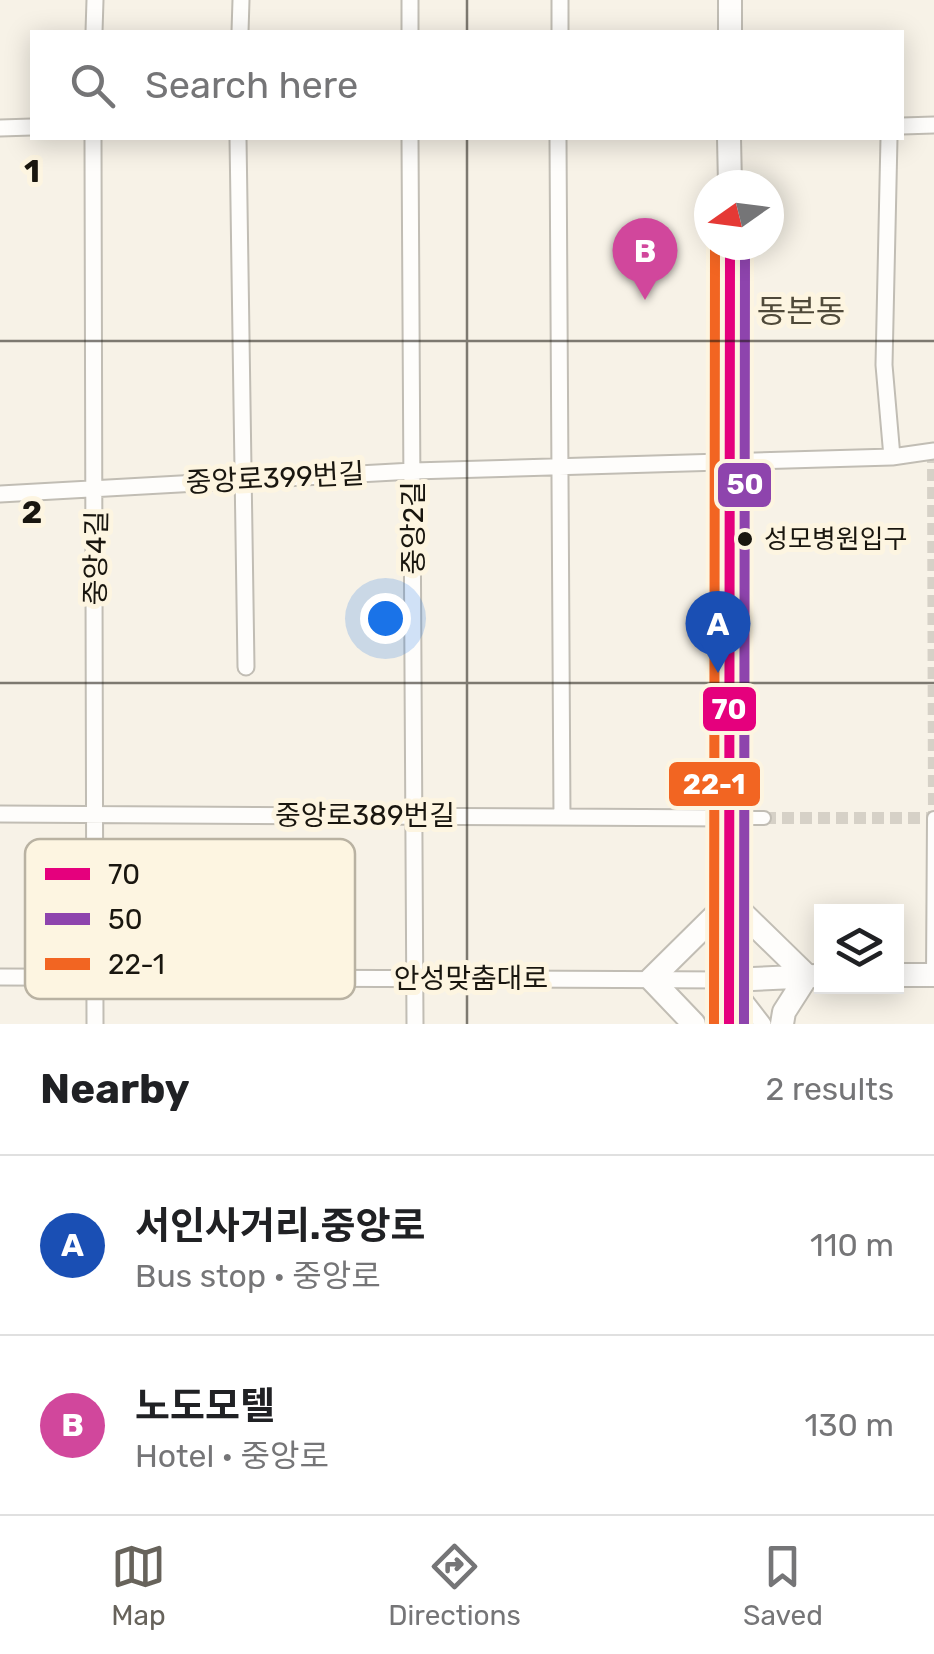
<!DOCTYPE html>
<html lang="en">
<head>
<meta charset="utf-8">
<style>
	:root { --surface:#fff; --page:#f2f2f2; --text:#202124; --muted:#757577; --line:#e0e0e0; --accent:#67635b }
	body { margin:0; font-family:Rubik,"Noto Sans KR",sans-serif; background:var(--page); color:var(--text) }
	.controls { position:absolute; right:30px; bottom:30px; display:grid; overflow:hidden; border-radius:0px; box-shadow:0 5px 25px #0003 }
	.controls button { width:90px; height:90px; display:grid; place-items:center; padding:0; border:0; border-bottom:2px solid var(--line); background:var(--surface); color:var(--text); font:50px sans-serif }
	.compass { position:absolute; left:694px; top:170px; width:90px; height:90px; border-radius:50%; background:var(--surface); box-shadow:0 5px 25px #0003; rotate:256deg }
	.you { position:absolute; left:385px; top:618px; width:35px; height:35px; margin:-25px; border:8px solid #fff; border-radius:50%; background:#1a73e8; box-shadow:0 0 0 15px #1a73e833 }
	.badge { display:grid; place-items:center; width:65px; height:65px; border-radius:50%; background:var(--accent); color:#fff; font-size:32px; font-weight:700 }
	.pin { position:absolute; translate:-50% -82px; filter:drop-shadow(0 2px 5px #0008) }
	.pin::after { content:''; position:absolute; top:52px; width:35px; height:30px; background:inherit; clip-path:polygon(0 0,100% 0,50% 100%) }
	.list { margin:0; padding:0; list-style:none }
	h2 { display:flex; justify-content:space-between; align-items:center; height:130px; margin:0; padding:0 40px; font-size:42px }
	h2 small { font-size:32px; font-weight:400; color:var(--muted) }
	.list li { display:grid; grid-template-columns:65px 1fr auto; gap:30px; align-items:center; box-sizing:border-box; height:180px; padding:0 40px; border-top:2px solid var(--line) }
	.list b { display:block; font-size:38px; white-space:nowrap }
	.list p { margin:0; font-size:32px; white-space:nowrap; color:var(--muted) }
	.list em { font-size:32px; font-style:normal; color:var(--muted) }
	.icon { flex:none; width:55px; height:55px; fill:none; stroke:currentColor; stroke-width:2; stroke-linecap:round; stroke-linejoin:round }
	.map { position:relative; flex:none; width:934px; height:1024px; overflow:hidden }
	.search { position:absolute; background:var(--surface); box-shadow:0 5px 25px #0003; left:30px; right:30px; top:30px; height:110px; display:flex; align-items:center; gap:25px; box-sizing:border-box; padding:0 35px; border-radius:0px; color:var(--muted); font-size:38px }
	.sheet { height:490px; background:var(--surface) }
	nav { display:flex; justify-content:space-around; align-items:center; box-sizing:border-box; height:140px; border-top:2px solid var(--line); background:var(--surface); font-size:28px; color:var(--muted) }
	nav a { display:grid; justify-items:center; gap:5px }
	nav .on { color:var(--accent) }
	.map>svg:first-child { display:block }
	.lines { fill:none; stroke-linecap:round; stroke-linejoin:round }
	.pedestrian-tunnel { stroke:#d6d1c7; stroke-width:12; stroke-dasharray:12 6; stroke-linecap:butt }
	.pedestrian-casing { stroke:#c1bdb4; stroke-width:16 }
	.minor-casing { stroke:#c1bdb4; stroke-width:19 }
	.secondary-casing { stroke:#c1bdb4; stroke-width:26 }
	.pedestrian { stroke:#fefdfb; stroke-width:12 }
	.minor { stroke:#fefdfb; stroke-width:15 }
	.secondary { stroke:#fefdfb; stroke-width:22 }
	.bus-1-casing { stroke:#fdf5e1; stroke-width:18 }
	.bus-2-casing { stroke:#fdf5e1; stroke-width:18 }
	.bus-3-casing { stroke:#fdf5e1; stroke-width:18 }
	.bus-1 { stroke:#e5007d; stroke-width:10 }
	.bus-2 { stroke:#8e44ad; stroke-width:10 }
	.bus-3 { stroke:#f26522; stroke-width:10 }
	.grid { fill:none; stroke:#19160f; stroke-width:2.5; stroke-opacity:0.55 }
	.bus-dot { fill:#19160f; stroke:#fdf5e1; stroke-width:4 }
	.labels { text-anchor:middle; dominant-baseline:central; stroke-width:10; stroke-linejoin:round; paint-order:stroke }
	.bus-label { font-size:26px; fill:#19160f; stroke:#fdf5e1; text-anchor:start }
	.street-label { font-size:28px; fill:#19160f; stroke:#fdf5e1 }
	.quarter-label { font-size:32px; fill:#4f4939; stroke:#fdf5e1 }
	.key { fill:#fdf5e1; stroke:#b9b2a2; stroke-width:2.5 }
	.key-label { font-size:28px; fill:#19160f }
	.grid-label { font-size:32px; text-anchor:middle; font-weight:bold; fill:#19160f; stroke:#fdf5e1; stroke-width:10; stroke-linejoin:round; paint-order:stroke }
	.line-badge { stroke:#fdf5e1; stroke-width:4 }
	.badge-label { font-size:28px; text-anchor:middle; font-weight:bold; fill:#fff }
</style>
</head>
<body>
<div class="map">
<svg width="934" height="1024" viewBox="0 0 934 1024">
	<rect width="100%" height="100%" fill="#f7f2e7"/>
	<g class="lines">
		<!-- pedestrian-tunnel -->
		<path class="pedestrian-tunnel" d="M933 451 934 818
			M764 818H934"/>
		<defs>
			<path id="pedestrian" d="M731 818H764
				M933 975 934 818"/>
			<path id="minor" d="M410 0V32
				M94 32 95 0
				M240 32 241 0
				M560 32V0
				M902 126 934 125
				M0 128 32 127
				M93 138 95 1024
				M238 138 246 667
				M410 138 415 1024
				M558 138 562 817
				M889 138 884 365 892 457
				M0 494 413 471 892 457 934 451
				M0 814 731 818
				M0 977 729 980 763 1024"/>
			<path id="secondary" d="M730 32V0
				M729 138 730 185
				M896 975H934
				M729 980 816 976
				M694 1024 651 979 730 901 807 976 784 1012 782 1024
				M729 1024 730 245"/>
		</defs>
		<!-- pedestrian casing -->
		<use href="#pedestrian" class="pedestrian-casing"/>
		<!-- minor casing -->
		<use href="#minor" class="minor-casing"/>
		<!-- secondary casing -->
		<use href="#secondary" class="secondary-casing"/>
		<!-- pedestrian -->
		<use href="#pedestrian" class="pedestrian"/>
		<!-- minor -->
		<use href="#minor" class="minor"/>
		<!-- secondary -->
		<use href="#secondary" class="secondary"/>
		<defs>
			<path id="bus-1" d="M729 1024 730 245"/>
			<path id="bus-2" d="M744 1024 745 245"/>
			<path id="bus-3" d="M714 1024 715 245"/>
		</defs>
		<!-- bus-1 casing -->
		<use href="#bus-1" class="bus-1-casing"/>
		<!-- bus-2 casing -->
		<use href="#bus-2" class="bus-2-casing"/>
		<!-- bus-3 casing -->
		<use href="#bus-3" class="bus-3-casing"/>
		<!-- bus-1 -->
		<use href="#bus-1" class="bus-1"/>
		<!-- bus-2 -->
		<use href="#bus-2" class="bus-2"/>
		<!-- bus-3 -->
		<use href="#bus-3" class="bus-3"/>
	</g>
	<!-- grid -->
	<path class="grid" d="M467 0V32M467 138V1024M0 341H934M0 683H934"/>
	<!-- markers -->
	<circle class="bus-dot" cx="745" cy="539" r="9"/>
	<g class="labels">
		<!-- bus labels -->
		<g class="bus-label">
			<text x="764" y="539">성모병원입구</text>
		</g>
		<!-- street labels -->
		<g class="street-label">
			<text transform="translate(275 478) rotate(-3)">중앙로399번길</text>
			<text transform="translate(413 528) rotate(-90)">중앙2길</text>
			<text transform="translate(96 558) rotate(-89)">중앙4길</text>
			<text x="365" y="815">중앙로389번길</text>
			<text x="471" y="978">안성맞춤대로</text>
		</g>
		<!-- quarter labels -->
		<g class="quarter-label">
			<text x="801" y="311">동본동</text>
		</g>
	</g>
	<!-- legend -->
	<rect x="25" y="839" width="330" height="160" rx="15" class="key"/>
	<rect x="45" y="868" width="45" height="12" fill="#e5007d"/>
	<rect x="45" y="913" width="45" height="12" fill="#8e44ad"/>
	<rect x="45" y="958" width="45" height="12" fill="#f26522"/>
	<g class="key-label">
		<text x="108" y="884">70</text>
		<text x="108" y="929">50</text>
		<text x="108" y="974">22-1</text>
	</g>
	<g class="grid-label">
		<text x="32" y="182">1</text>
		<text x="32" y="523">2</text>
	</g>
	<g class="line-badge">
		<rect x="716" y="461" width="57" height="48" rx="10" fill="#8e44ad"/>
		<rect x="701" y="685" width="57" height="48" rx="10" fill="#e5007d"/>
		<rect x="667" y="760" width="95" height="48" rx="10" fill="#f26522"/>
	</g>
	<g class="badge-label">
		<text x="745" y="494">50</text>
		<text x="729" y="719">70</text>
		<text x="714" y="794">22-1</text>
	</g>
</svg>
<div class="controls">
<button><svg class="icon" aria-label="layers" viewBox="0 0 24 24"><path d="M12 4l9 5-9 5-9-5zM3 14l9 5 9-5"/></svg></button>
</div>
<svg class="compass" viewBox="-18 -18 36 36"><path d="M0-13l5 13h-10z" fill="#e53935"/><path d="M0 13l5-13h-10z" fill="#757577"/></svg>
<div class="you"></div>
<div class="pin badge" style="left:718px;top:673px;background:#1a4fb4">A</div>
<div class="pin badge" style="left:645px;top:300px;background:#d1479c">B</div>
<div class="search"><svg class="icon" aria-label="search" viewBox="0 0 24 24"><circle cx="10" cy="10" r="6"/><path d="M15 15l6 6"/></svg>Search here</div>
</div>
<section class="sheet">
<h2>Nearby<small>2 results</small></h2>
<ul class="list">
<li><span class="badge" style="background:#1a4fb4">A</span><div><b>서인사거리.중앙로</b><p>Bus stop · 중앙로</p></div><em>110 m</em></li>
<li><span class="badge" style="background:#d1479c">B</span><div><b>노도모텔</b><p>Hotel · 중앙로</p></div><em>130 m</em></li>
</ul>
</section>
<nav>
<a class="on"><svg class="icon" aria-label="map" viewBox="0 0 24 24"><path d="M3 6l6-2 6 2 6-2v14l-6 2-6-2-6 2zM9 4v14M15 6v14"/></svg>Map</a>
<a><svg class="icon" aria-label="directions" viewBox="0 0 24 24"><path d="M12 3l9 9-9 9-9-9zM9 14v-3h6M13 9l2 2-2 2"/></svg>Directions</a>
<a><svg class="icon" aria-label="saved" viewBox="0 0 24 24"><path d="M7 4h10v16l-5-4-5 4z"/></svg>Saved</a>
</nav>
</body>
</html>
